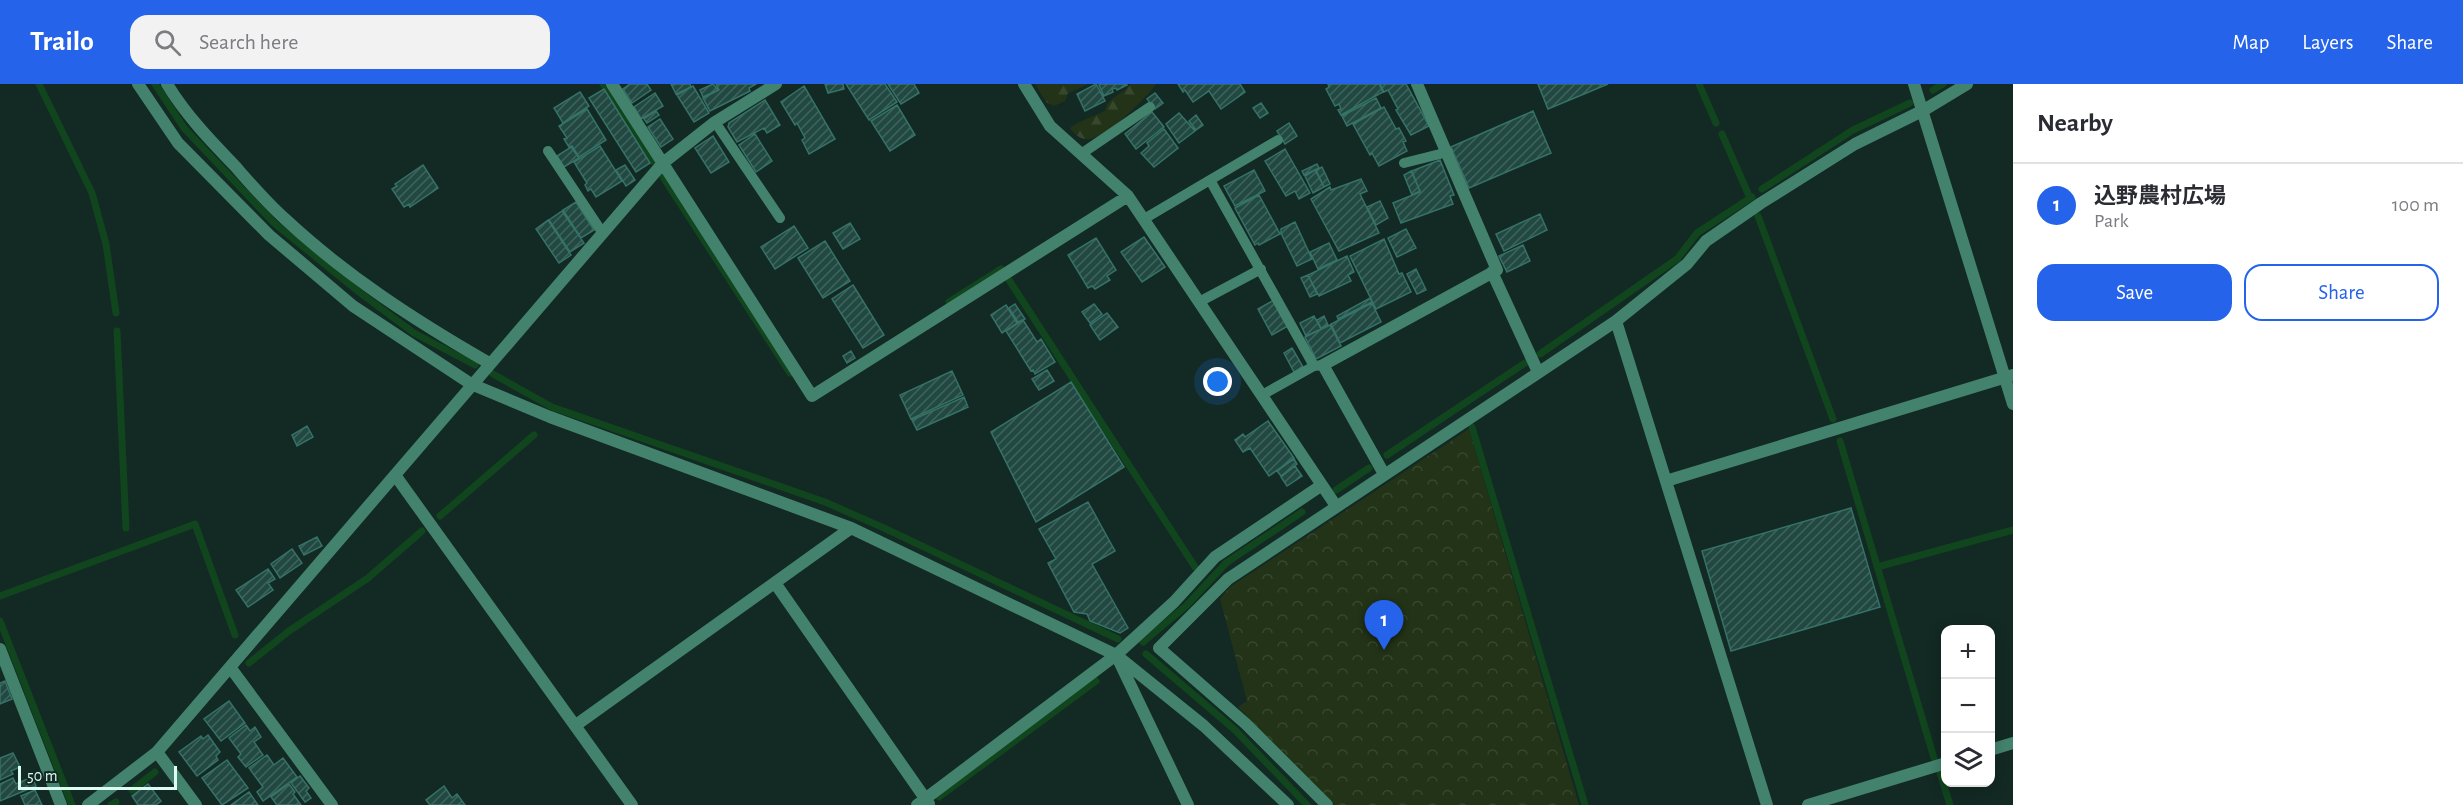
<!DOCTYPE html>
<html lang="en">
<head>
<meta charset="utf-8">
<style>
	:root { --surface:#fff; --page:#f2f2f3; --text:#2b2b33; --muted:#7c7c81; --line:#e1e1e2; --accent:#2563eb }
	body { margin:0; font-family:"Alegreya Sans","Noto Sans JP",sans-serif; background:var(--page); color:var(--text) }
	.controls { position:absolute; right:18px; bottom:18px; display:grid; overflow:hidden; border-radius:12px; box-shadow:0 3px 15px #0003 }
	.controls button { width:54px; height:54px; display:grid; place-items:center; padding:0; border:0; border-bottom:2px solid var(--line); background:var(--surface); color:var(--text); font:30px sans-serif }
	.scale { position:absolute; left:18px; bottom:15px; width:159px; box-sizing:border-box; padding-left:6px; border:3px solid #defcf4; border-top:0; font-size:16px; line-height:21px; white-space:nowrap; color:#defcf4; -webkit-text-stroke:4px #132924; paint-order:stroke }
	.you { position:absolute; left:1218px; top:298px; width:21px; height:21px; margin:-15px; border:4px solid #fff; border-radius:50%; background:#1a73e8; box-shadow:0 0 0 9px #1a73e833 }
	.badge { display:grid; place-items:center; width:39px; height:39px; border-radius:50%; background:var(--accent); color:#fff; font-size:20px; font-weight:700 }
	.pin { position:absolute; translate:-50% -50px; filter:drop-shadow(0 2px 3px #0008) }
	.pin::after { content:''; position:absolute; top:32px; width:21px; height:18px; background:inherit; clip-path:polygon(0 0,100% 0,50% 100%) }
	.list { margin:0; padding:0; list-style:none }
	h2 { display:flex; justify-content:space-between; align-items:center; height:78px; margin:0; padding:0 24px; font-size:26px }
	h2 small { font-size:20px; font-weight:400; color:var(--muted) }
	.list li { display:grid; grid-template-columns:39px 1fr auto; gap:18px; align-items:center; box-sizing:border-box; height:84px; padding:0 24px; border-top:2px solid var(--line) }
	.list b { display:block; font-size:22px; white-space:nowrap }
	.list p { margin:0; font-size:20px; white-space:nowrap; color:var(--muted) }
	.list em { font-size:20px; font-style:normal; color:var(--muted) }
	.actions { display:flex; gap:12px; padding:18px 24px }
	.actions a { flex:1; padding:14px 0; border:2px solid var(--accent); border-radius:18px; text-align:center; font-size:21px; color:var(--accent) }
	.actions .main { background:var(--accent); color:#fff }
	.icon { flex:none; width:33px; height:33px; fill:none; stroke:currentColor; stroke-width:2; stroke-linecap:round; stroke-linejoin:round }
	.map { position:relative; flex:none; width:2013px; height:721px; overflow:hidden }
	header { display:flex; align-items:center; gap:36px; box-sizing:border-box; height:84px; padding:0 30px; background:var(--accent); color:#fff }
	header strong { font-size:28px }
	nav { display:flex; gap:33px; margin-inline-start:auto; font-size:21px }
	.search { width:420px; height:54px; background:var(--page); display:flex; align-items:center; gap:15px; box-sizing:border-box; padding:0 21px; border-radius:18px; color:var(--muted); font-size:22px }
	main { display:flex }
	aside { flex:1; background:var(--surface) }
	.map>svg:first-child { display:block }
	.forest { fill:url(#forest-firs) }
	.park { fill:url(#park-crowns) }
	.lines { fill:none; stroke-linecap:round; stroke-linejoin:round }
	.stream { stroke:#10451e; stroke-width:7 }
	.building { fill:url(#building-hatch); stroke:#357267; stroke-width:1.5 }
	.service { stroke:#43836d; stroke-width:10 }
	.minor { stroke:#43836d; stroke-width:12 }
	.tertiary { stroke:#43836d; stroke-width:12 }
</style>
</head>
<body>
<header>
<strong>Trailo</strong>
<div class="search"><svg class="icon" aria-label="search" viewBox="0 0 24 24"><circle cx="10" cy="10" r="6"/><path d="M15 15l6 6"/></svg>Search here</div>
<nav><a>Map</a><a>Layers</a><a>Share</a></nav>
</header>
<main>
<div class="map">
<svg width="2013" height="721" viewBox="0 0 2013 721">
	<defs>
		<pattern id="forest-firs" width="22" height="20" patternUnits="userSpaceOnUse" patternTransform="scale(1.5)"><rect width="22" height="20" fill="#223317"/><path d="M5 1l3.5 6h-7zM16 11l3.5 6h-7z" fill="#37472e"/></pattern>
		<pattern id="park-crowns" width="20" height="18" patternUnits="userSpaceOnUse" patternTransform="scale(1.5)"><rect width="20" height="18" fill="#223317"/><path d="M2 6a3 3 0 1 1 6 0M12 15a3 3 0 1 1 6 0" fill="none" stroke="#37472e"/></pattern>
		<pattern id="building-hatch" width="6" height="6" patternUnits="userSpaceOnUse" patternTransform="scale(1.5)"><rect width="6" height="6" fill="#214841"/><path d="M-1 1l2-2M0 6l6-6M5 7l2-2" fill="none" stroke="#41635d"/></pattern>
	</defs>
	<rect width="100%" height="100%" fill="#132924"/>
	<!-- forest -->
	<path class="forest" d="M1035 0H1089L1068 9 1065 17 1054 22 1046 18Z
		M1130 0H1156C1146 15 1108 51 1090 55 1082 57 1074 50 1070 44 1081 36 1092 33 1105 27 1108 12 1122 12 1130 0Z"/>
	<!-- park -->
	<path class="park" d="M1469 345 1579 721H1335L1238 623 1247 617 1220 515 1230 503Z"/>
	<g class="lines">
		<!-- stream -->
		<path class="stream" d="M39 0 92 109 106 160 116 229
			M155 0 184 44 274 139 359 208 414 249 475 281
			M603 0 652 77
			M1699 0 1716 39
			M1933 6 1943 0
			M1722 50 1750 114
			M663 93 790 289
			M1762 105 1853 46 1910 19
			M1758 132 1833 335
			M1009 196 1195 483
			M949 218 1001 185
			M117 247 126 444
			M1540 270 1677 175 1697 149 1752 113
			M493 290 552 323 825 418 884 444 1118 555
			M1472 343 1585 721
			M1840 357 1934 674
			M1387 371 1525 279
			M1336 406 1369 384
			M440 432 534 351
			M1877 483 2013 446
			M0 512 195 440 235 551
			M0 537 72 721
			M1143 558 1186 522 1226 479 1302 428
			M1146 570 1235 646 1307 721
			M249 579 289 547 368 494 422 447
			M1940 689 1950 721
			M132 706 155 688
			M939 713 1096 597
			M111 721 116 718"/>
	</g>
	<!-- building -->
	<path class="building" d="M630 0H647L651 6 632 19 623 5Z
		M671 0H690L691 3 676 10Z
		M713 0 718 6 703 13 700 6Z
		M716 0H756L749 4 750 7 710 27 703 14 719 6Z
		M825 0H843L844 5 828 9Z
		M846 0H885L897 18 869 36Z
		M888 0H914L919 9 901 20Z
		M1096 0 1105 17 1085 27 1077 10Z
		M1101 0H1126L1127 1 1117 6 1116 4 1112 5 1113 8 1104 12 1099 1Z
		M1178 0H1240L1245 8 1221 25 1209 7 1193 18 1185 6 1183 8Z
		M1328 0H1379L1383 8 1341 31 1338 26 1341 25 1339 20 1335 22 1326 5 1329 3Z
		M1380 0H1406L1429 42 1411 51 1396 26 1398 25 1388 6 1384 8Z
		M1538 0H1608L1548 25Z
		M693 2 709 29 694 38 677 11Z
		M804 2 835 55 809 70 802 56 805 54 797 39 795 41 781 18Z
		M604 5 650 79 636 88 589 14Z
		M580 8 589 22 563 39 554 24Z
		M655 9 663 22 641 35 634 23Z
		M1155 9 1163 19 1155 25 1147 15Z
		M1376 14 1381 24 1347 42 1342 32Z
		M765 16 780 41 767 49 764 44 737 58 728 43 729 39Z
		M1261 19 1268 29 1260 34 1253 24Z
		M897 21 915 51 890 67 871 37Z
		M1384 23 1396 45 1399 44 1406 57 1403 58 1407 67 1379 82 1372 69 1370 71 1353 40Z
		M587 25 606 56 579 73 572 62 569 63 564 55 567 54 559 42Z
		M656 27 659 31 647 39 644 35Z
		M1533 27 1551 69 1469 104 1451 63Z
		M1152 28 1164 43 1136 65 1125 50Z
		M1179 29 1195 47 1179 59 1166 40Z
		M1196 31 1203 41 1196 46 1189 37Z
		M660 35 673 55 661 63 648 43Z
		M1289 39 1297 52 1285 60 1277 47Z
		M1164 45 1178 64 1154 83 1141 69 1149 62 1147 59Z
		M755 50 772 77 756 88 739 61Z
		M713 52 729 78 711 89 695 64Z
		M600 62 622 97 596 113 591 105 588 107 585 101 587 99 574 78Z
		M571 63 579 74 564 83 557 72Z
		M1285 65 1310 109 1299 115 1295 107 1286 112 1265 77Z
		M1440 76 1454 111 1450 112 1453 120 1401 139 1393 119 1420 108 1412 87Z
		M1317 80 1319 84 1304 91 1302 87Z
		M423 81 438 104 410 123 409 120 404 123 392 105 397 102 395 100Z
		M625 81 635 96 626 102 616 86Z
		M1322 83 1330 100 1324 103 1316 86Z
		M1254 86 1265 107 1235 122 1224 102Z
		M1315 86 1324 103 1313 109 1305 92Z
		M1411 87 1420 107 1412 111 1404 91Z
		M1361 95 1367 107 1360 110 1379 149 1339 167 1311 115 1330 103 1331 106Z
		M1259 111 1280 150 1259 161 1258 159 1255 161 1235 124Z
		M1380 117 1388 134 1376 141 1367 123Z
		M576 118 594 146 581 154 563 126Z
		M562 127 584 159 570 168 549 136Z
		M1540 130 1547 146 1504 167 1496 150Z
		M548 136 571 171 559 179 536 145Z
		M1295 138 1312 175 1297 182 1281 149V145Z
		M850 139 860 155 843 165 833 149Z
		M794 142 808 164 775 185 761 163Z
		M1406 145 1416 164 1397 173 1388 154Z
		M1144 153 1165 183 1142 198 1121 168Z
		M1096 154 1116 186 1107 192 1110 196 1095 205 1092 202 1088 204 1068 171Z
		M1384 155 1399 190 1402 189 1411 208 1376 225 1350 172Z
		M825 157 850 197 823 214 798 174Z
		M1329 159 1337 176 1318 185 1310 168Z
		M1523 161 1530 177 1507 188 1499 172Z
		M1347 172 1354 188 1348 191 1351 197 1319 212 1308 191Z
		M1416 185 1426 206 1417 210 1407 190Z
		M1308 191 1317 210 1310 213 1301 194Z
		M853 201 884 251 863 264 832 215Z
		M1370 214 1372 218 1338 235 1337 232Z
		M1274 216 1288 242 1272 251 1258 225Z
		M1372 219 1381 238 1340 259 1331 240Z
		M1015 220 1025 235 1018 238 1009 224Z
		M1094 220 1102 230 1090 239 1082 228Z
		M1006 221 1017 239 1002 249 991 231Z
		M1107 229 1118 243 1100 256 1090 241Z
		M1314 232 1321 245 1306 252 1300 239Z
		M1324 232 1328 241 1321 244 1317 236Z
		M1023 236 1037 258 1041 255 1055 278 1035 290 1033 286 1031 287 1006 247Z
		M1330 241 1341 262 1316 275 1305 253Z
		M1292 264 1303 283 1294 288 1284 269Z
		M851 267 855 274 847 279 843 272Z
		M1047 286 1054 297 1039 306 1032 295Z
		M952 287 963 311 911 335 900 311Z
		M1071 298 1124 383 1036 438 991 348Z
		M964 313 968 323 917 346 912 336Z
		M1268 337 1294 374 1269 392 1250 364 1243 368 1235 356 1243 350 1245 353Z
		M307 342 313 353 297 362 292 351Z
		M1294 375 1297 380 1281 392 1277 387Z
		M1295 382 1302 392 1287 402 1281 393Z
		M1088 418 1115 467 1092 480 1128 544 1120 549 1090 537 1087 530 1074 528 1048 479 1056 475 1039 445Z
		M1851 424 1880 523 1731 567 1702 467Z
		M317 453 322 462 304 471 299 462Z
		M292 465 302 479 280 494 271 480Z
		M268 485 275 495 268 499 273 506 248 523 236 506Z
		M5 597 12 615 0 620V599Z
		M229 617 245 639 221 657 204 635Z
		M246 641 250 647 255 643 261 653 254 658 263 671 246 683 238 673 241 670 229 654Z
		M208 651 220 668 216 672 218 676 197 692 179 668 201 652 203 655Z
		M13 669 20 683 11 687 13 690 0 696V674Z
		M267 671 274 681 283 674 297 693 263 717 257 708 263 703 249 684Z
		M227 676 248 704 222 721 202 694Z
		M300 692 309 704 306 707 311 714 305 718 291 699Z
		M32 693 36 702 0 717V700L13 694 16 700Z
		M148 700 161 717 156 721H138L132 712Z
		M289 700 295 708 293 710 301 721H277L271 713Z
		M444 702 452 714 457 710 465 721H430L426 716Z
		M35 706 42 721H25L21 712Z
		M249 708 258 721H231Z"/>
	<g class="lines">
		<!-- service -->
		<path class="service" d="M715 38 780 134
			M548 67 602 148
			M1081 70 1150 23
			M1404 79 1448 68
			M1210 96 1278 56
			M1144 135 1210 96 1314 282 1323 281
			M1199 218 1261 185
			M1262 311 1314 282"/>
		<!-- minor -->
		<path class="minor" d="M138 0 178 59 269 151 353 222 471 300 550 333 851 444 1116 571 1204 642 1288 721
			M167 0C185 30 210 56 234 81 250 99 266 118 284 134 346 192 416 237 489 279
			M612 0 812 312 1128 112
			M1024 0 1050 42 1128 112 1336 422
			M1492 188 1538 288
			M1616 237 1767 721
			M1384 390 1323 281 1497 186 1417 0
			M395 391 632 721
			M1666 397 2013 291
			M775 499 929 720
			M0 565 61 721
			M1118 575 1188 721
			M230 583 332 721
			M576 641 851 444
			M1990 666 2013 659
			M157 668 196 721
			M88 721 157 668 663 79 715 38 776 0
			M917 721 1116 571 1174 518 1215 473 1322 401
			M1327 721 1246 640 1159 564 1228 495 1616 237 1687 180 1706 157 1761 119 1855 60 1924 26 1967 0
			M1808 721 1946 679"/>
		<!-- tertiary -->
		<path class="tertiary" d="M1914 0 2013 320"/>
	</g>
</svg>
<div class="controls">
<button>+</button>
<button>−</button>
<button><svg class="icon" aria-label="layers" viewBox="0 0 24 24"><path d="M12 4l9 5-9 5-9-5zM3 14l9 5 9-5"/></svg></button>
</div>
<div class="scale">50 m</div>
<div class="you"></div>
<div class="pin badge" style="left:1384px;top:566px">1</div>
</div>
<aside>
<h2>Nearby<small></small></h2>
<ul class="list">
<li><span class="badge">1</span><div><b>込野農村広場</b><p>Park</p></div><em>100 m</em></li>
</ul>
<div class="actions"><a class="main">Save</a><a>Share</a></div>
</aside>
</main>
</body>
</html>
